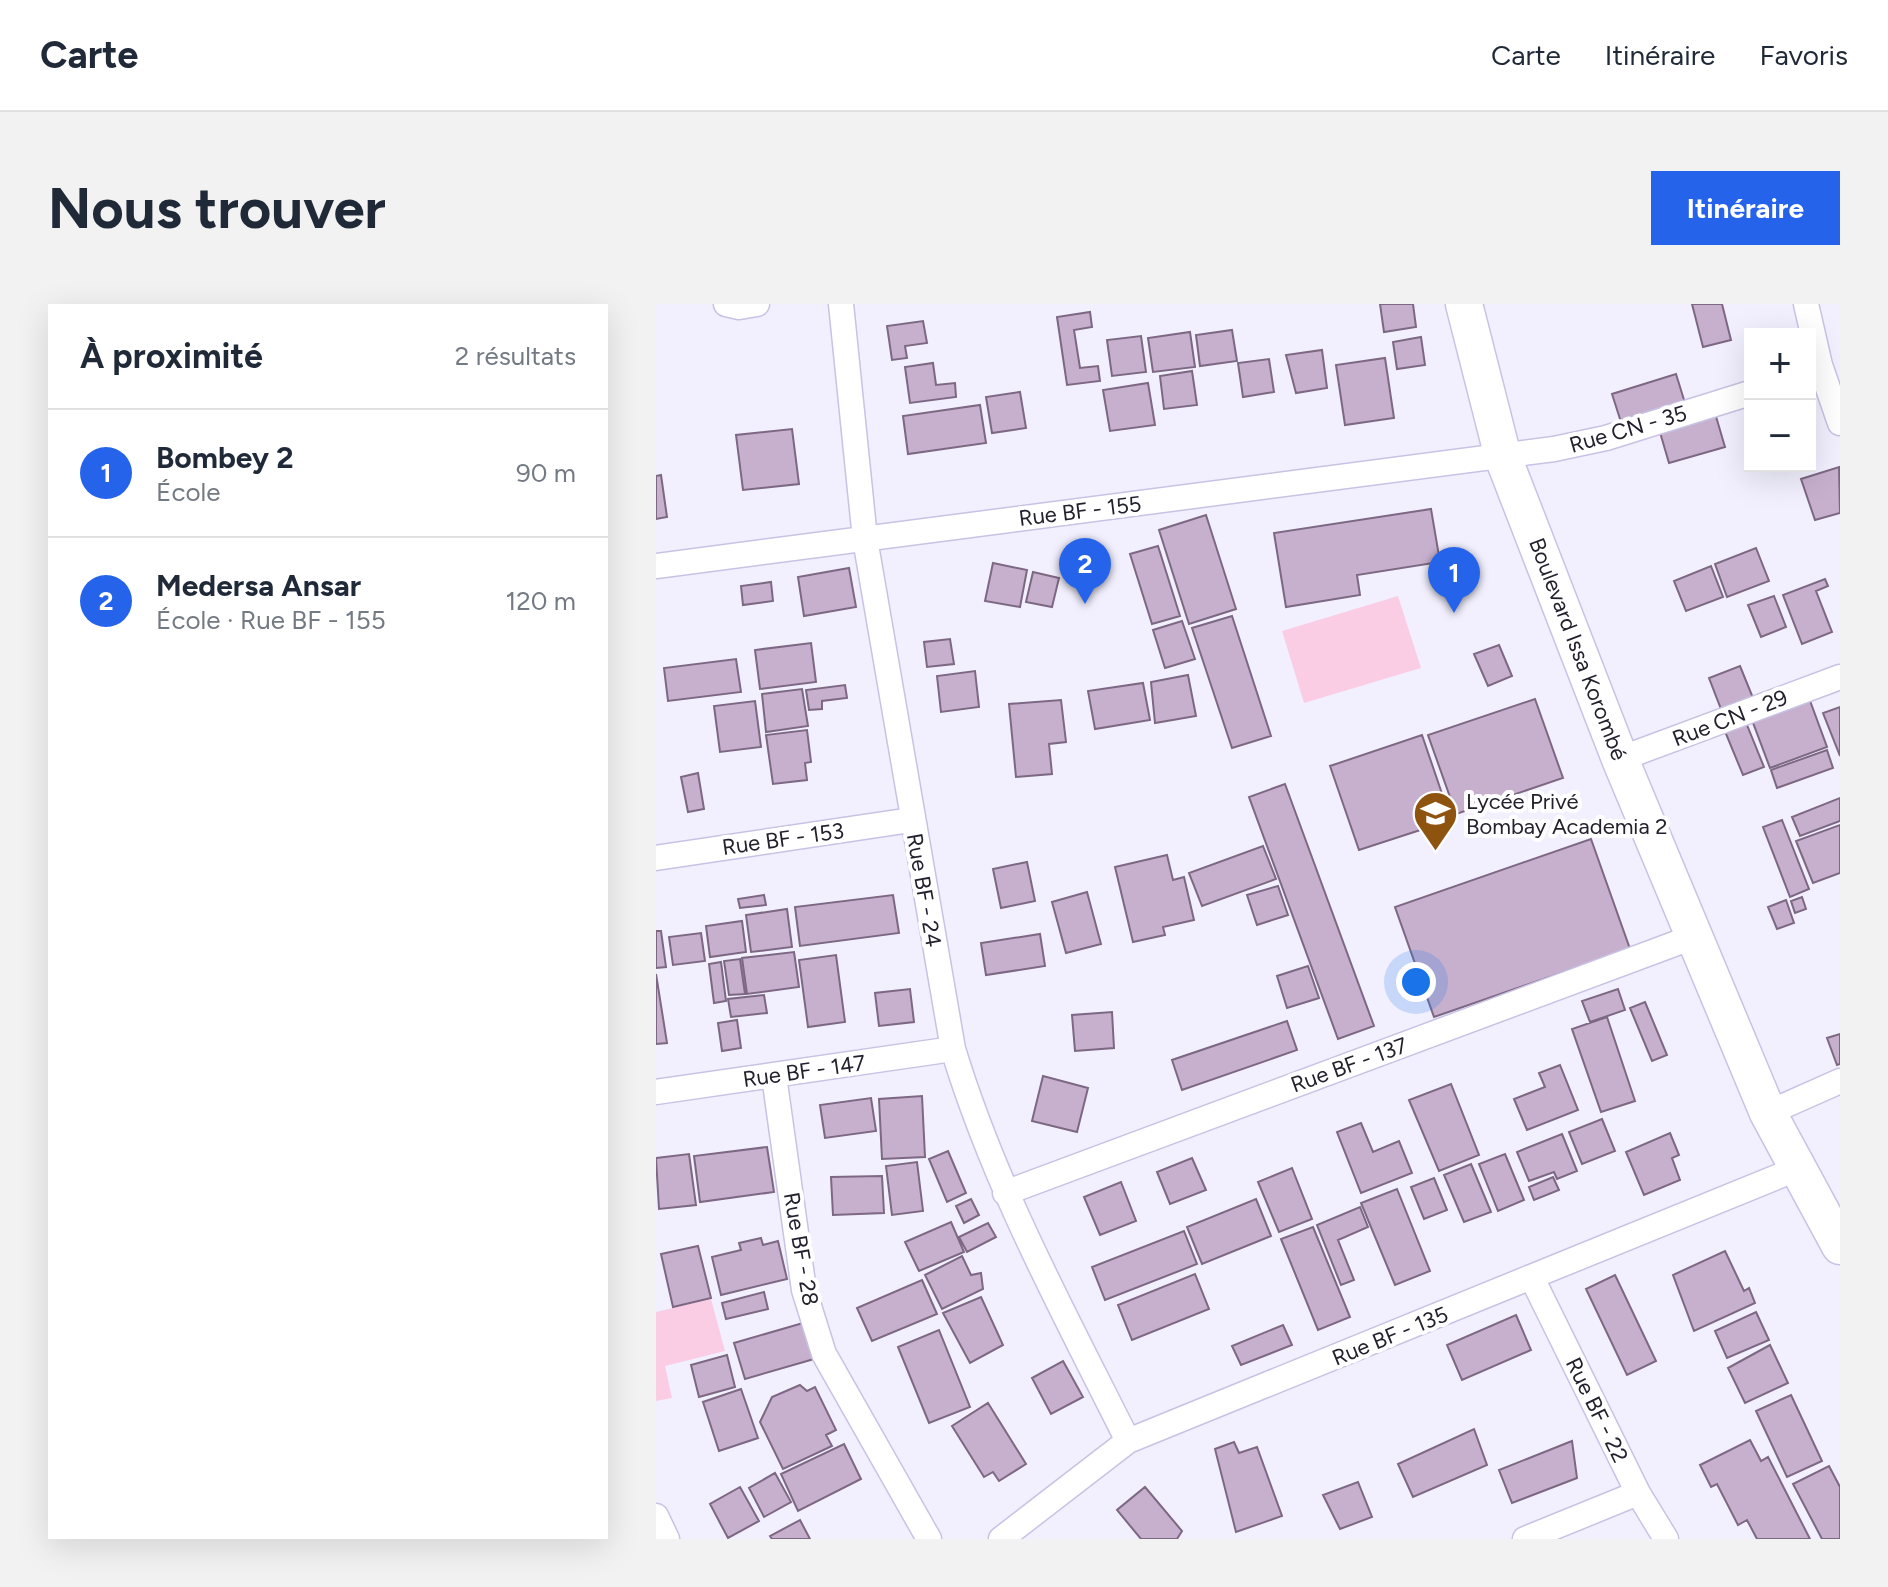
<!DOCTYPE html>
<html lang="fr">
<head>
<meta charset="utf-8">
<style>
	:root { --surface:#fff; --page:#f2f2f3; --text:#1f2937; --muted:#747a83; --line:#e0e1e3; --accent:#2563eb }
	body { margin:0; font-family:Figtree,sans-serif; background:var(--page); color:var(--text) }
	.controls { position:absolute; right:24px; top:24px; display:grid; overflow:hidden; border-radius:0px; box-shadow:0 8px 32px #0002 }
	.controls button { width:72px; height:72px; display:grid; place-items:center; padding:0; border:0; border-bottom:2px solid var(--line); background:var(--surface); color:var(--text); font:40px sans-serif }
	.you { position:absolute; left:760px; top:678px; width:28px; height:28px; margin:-20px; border:6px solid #fff; border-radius:50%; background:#1a73e8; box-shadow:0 0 0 12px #1a73e833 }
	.badge { display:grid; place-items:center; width:52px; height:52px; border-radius:50%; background:var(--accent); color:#fff; font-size:26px; font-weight:700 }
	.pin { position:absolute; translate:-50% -66px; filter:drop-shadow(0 2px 4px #0008) }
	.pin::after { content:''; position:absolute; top:42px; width:28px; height:24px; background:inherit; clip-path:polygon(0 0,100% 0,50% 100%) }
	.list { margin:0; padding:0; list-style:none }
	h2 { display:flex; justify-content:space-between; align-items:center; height:104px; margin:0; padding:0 32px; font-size:34px }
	h2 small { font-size:26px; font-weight:400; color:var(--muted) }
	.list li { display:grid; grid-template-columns:52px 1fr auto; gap:24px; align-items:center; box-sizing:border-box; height:128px; padding:0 32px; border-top:2px solid var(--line) }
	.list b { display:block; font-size:30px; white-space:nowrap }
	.list p { margin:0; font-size:26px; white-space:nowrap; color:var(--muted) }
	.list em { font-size:26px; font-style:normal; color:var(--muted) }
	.map { position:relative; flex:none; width:1184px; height:1235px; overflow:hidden; border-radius:0px }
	header { display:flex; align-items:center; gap:48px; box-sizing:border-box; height:112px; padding:0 40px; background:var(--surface); border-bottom:2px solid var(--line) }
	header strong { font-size:38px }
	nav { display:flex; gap:44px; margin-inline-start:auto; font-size:28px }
	.intro { display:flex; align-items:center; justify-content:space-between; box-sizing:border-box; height:192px; padding:0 48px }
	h1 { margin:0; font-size:56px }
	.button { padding:20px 36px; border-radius:0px; background:var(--accent); color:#fff; font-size:28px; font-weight:700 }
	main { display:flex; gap:48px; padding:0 48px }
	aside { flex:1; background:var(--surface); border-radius:0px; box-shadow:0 8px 32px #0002 }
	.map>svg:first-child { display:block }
	.green { fill:#facde5 }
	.building { fill:#c7b0ce; stroke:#7d6883; stroke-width:2 }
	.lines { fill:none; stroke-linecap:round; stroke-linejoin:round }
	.street-casing { stroke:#c8c2e5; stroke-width:27 }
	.secondary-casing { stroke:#c8c2e5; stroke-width:39 }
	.street { stroke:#fff; stroke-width:24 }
	.secondary { stroke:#fff; stroke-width:36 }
	.labels { text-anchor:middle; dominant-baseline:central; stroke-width:8; stroke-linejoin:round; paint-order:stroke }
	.street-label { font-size:22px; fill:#24212e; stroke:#fff }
	.poi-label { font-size:22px; fill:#24212e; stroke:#fff; text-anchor:start }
</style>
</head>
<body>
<header>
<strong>Carte</strong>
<nav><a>Carte</a><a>Itinéraire</a><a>Favoris</a></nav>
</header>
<div class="intro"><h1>Nous trouver</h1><a class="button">Itinéraire</a></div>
<main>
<aside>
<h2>À proximité<small>2 résultats</small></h2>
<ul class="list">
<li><span class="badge">1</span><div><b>Bombey 2</b><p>École</p></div><em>90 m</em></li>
<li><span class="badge">2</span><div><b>Medersa Ansar</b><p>École · Rue BF - 155</p></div><em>120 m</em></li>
</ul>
</aside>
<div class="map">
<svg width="1184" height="1235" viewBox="0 0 1184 1235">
	<rect width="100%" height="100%" fill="#f2f0fe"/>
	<!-- green -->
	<path class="green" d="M742 292 765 364 648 399 626 327Z
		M55 995 69 1047 9 1062 16 1094 0 1097V1008Z"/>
	<!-- building -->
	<path class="building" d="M724 0H757L760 23 728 28Z
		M1036 0H1066L1075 36 1047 43Z
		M434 8 436 23 418 26 424 64 442 62 444 77 411 81 401 13Z
		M267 17 271 39 249 42 251 54 236 56 231 22Z
		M576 26 581 57 544 62 540 31Z
		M534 28 539 63 497 68 492 34Z
		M485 32 490 68 456 72 451 36Z
		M765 33 769 61 741 65 737 38Z
		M666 46 671 84 640 89 630 51Z
		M729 54 738 114 689 121 680 61Z
		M613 55 618 88 587 93 582 59Z
		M277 59 280 81 299 79 300 93 254 99 249 63Z
		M536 67 541 101 508 105 504 72Z
		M1020 70 1029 99 965 118 956 90Z
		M492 79 499 121 454 127 447 86Z
		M364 88 370 124 336 129 330 93Z
		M324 101 330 139 252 150 247 112Z
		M1059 109 1069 143 1013 159 1003 125Z
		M136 125 143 180 87 186 80 131Z
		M1183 163 1184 209 1159 216 1145 175Z
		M5 171 11 213 0 215V172Z
		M775 205 784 258 701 271 704 291 630 303 618 229Z
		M550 211 580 305 533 320 503 226Z
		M502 242 524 312 496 320 474 250Z
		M1100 244 1113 277 1071 293 1059 260Z
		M337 259 371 266 364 303 329 297Z
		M1055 262 1067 293 1030 307 1018 277Z
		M193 264 200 303 148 312 142 273Z
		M377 268 403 274 396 303 370 298Z
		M1169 275 1172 282 1160 287 1176 328 1146 340 1127 291Z
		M115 278 117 297 87 301 85 282Z
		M1118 292 1130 323 1105 333 1092 301Z
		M576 312 615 432 576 444 536 324Z
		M526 317 539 355 509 364 497 326Z
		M294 335 298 360 271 363 268 338Z
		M155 339 160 378 104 385 99 346Z
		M843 341 856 372 832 382 818 350Z
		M80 355 85 388 12 397 8 364Z
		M1084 362 1097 394 1065 405 1053 374Z
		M319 367 323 403 285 408 281 372Z
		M532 371 540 412 499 419 495 378Z
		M487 379 494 416 439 425 432 387Z
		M189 381 191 394 166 397V405L153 406 150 386Z
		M146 385 152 422 110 428 106 390Z
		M1153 394 1171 443 1114 464 1096 416Z
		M879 395 907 474 800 510 772 431Z
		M405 396 410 438 393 440 396 470 360 473 353 400Z
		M99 397 105 443 64 448 58 402Z
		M1184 403V452L1167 409Z
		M1089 416 1108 463 1087 471 1068 425Z
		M151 426 155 458 149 459 151 476 117 480 110 431Z
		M766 431 795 516 703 546 674 462Z
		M1171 446 1177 464 1121 484 1115 466Z
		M42 469 48 505 32 508 25 473Z
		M629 480 718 722 682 735 593 493Z
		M1184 494V517L1144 532 1136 513Z
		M1126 516 1153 585 1134 593 1107 523Z
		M1184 521V569L1157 579 1140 537Z
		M935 535 974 645 778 713 739 603Z
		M607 542 620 575 546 602 533 569Z
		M511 551 517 576 528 573 538 616 507 623 509 631 477 638 459 563Z
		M371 558 379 597 345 604 337 565Z
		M622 582 632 611 601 621 591 591Z
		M431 588 445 640 410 649 396 598Z
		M108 591 110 601 84 604 82 595Z
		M237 591 243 629 144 642 139 603Z
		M1146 593 1150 605 1139 609 1135 597Z
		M1130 596 1138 619 1121 625 1112 603Z
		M131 605 136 643 95 648 90 611Z
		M86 617 90 648 54 653 50 622Z
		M0 627H5L10 663 0 664Z
		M45 629 49 657 17 661 13 633Z
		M384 630 389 662 330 671 325 639Z
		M138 648 143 683 91 690 86 654Z
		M180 651 189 718 152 723 143 656Z
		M84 655 89 690 73 691 68 657Z
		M65 658 70 697 58 699 53 660Z
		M652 662 663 694 631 704 621 672Z
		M0 670 11 739 0 740Z
		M254 685 258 718 223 722 219 689Z
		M962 685 969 706 934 718 926 697Z
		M108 691 111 709 75 713 72 695Z
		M989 698 1011 751 996 757 974 704Z
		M456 708 458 744 419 747 416 711Z
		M951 713 979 797 945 808 916 725Z
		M81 716 85 744 66 747 62 719Z
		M631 717 641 746 526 786 516 756Z
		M1184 730V760L1181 761 1171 734Z
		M904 761 922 806 871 826 858 795 889 783 883 769Z
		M387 772 432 784 421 828 376 817Z
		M795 780 823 851 783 867 753 796Z
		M266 792 269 853 226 855 223 795Z
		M215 794 220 827 169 834 164 801Z
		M946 815 959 847 926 860 913 828Z
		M705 819 717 848 743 837 756 869 705 889 681 828Z
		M1014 829 1023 851 1016 854 1024 876 988 891 970 848Z
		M906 830 921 867 901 875 898 868 873 877 861 848Z
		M111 843 118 888 44 898 38 852Z
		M292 847 310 889 291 898 273 855Z
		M33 850 40 901 3 905 0 854Z
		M849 850 868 896 842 907 823 860Z
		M536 854 550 886 514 900 501 868Z
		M261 858 267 907 236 911 230 862Z
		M815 860 835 908 808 918 788 871Z
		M636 864 656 915 623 928 602 878Z
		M226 872 228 909 177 911 175 873Z
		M897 873 903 886 878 896 873 883Z
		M778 874 791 906 768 915 755 883Z
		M465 878 480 917 444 931 428 893Z
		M741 885 774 967 739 981 705 899Z
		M315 895 323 911 308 919 300 902Z
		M600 895 615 932 546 960 531 923Z
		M704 903 712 923 682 936 698 976 685 981 661 921Z
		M295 918 308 948 263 967 249 938Z
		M332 919 340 933 311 948 303 933Z
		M657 923 694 1013 662 1026 625 935Z
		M528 927 541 960 449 996 436 963Z
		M105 934 107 941 122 937 131 975 65 991 56 953 85 946 83 939Z
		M42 942 55 994 17 1003 5 950Z
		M1069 947 1088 987 1093 984 1099 999 1038 1027 1017 971Z
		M306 952 315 971 325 969 327 985 286 1005 269 971Z
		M539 970 553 1005 476 1036 462 1001Z
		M959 971 1000 1057 971 1071 930 985Z
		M266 976 281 1010 216 1037 201 1004Z
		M108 988 112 1005 70 1015 66 999Z
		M325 993 347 1041 314 1059 287 1009Z
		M1100 1008 1113 1036 1071 1054 1059 1027Z
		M860 1011 875 1046 806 1076 791 1041Z
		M147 1019 158 1055 89 1075 78 1039Z
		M627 1021 636 1041 585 1061 576 1042Z
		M283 1026 314 1103 273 1119 242 1043Z
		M1114 1041 1132 1079 1089 1099 1072 1064Z
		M71 1051 79 1083 43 1093 35 1061Z
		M407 1057 427 1093 395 1110 376 1074Z
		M144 1081 151 1087 159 1083 180 1126 170 1131 176 1142 127 1165 104 1118 116 1093Z
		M85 1085 102 1134 63 1147 47 1098Z
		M1135 1091 1166 1157 1131 1173 1100 1107Z
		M332 1099 370 1160 343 1177 337 1168 328 1173 296 1122Z
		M818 1125 831 1161 757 1193 742 1160Z
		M1094 1136 1105 1157 1112 1153 1154 1235H1101L1091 1216 1082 1221 1061 1180 1055 1183 1044 1161Z
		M916 1137 921 1174 856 1199 843 1166Z
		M578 1138 583 1149 601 1143 626 1212 580 1228 559 1145Z
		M188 1140 205 1175 142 1207 125 1170Z
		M1173 1162 1184 1183V1235H1166L1137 1180Z
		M119 1169 135 1198 108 1213 93 1184Z
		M702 1178 716 1213 684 1225 667 1191Z
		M84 1183 103 1217 72 1234 54 1200Z
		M489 1183 526 1227 521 1235H485L461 1206Z
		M144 1216 154 1235H116L114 1232Z"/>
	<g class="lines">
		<defs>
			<path id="street" d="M70 0 83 3 101 0
				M185 0 209 235 297 745C339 883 408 1009 472 1137
				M1150 0 1164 61 1184 119
				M0 262 898 145 950 134 1094 89
				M964 455 1184 373
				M0 554 255 516
				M118 772 148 986 168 1050 273 1235
				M0 788 297 745
				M1112 809 1184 777
				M349 889 1037 633
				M876 974 982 1189 1010 1235
				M0 1212 11 1235
				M345 1235 472 1137 1143 864
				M869 1235 982 1189"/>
			<path id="secondary" d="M808 0 847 153 964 455 1112 809 1184 942"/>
		</defs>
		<!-- street casing -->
		<use href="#street" class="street-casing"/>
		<!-- secondary casing -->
		<use href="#secondary" class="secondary-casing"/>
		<!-- street -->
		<use href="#street" class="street"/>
		<!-- secondary -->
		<use href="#secondary" class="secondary"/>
	</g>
	<!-- icons -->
	<defs>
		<symbol id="school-pin" viewBox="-11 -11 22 30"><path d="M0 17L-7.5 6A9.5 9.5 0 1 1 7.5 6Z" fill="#8d530f" stroke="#fff"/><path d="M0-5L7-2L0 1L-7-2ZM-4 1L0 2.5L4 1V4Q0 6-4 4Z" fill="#fff"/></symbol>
	</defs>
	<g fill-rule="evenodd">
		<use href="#school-pin" x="754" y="484" width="51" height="69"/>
	</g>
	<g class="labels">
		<!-- street labels -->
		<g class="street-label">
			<text transform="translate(972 125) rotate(-16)">Rue CN - 35</text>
			<text transform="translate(424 207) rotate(-7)">Rue BF - 155</text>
			<text transform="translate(922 345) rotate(69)">Boulevard Issa Korombé</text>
			<text transform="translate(1074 414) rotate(-21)">Rue CN - 29</text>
			<text transform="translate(127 535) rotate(-8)">Rue BF - 153</text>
			<text transform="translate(268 586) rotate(80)">Rue BF - 24</text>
			<text transform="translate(693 761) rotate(-20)">Rue BF - 137</text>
			<text transform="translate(148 767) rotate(-8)">Rue BF - 147</text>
			<text transform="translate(145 945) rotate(80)">Rue BF - 28</text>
			<text transform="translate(734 1032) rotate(-22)">Rue BF - 135</text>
			<text transform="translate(941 1106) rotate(64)">Rue BF - 22</text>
		</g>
		<!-- poi labels -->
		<g class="poi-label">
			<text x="810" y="497">Lycée Privé<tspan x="810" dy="25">Bombay Academia 2</tspan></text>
		</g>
	</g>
</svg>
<div class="controls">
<button>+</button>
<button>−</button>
</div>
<div class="you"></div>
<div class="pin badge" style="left:798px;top:309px">1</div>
<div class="pin badge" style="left:429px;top:300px">2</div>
</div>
</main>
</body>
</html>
